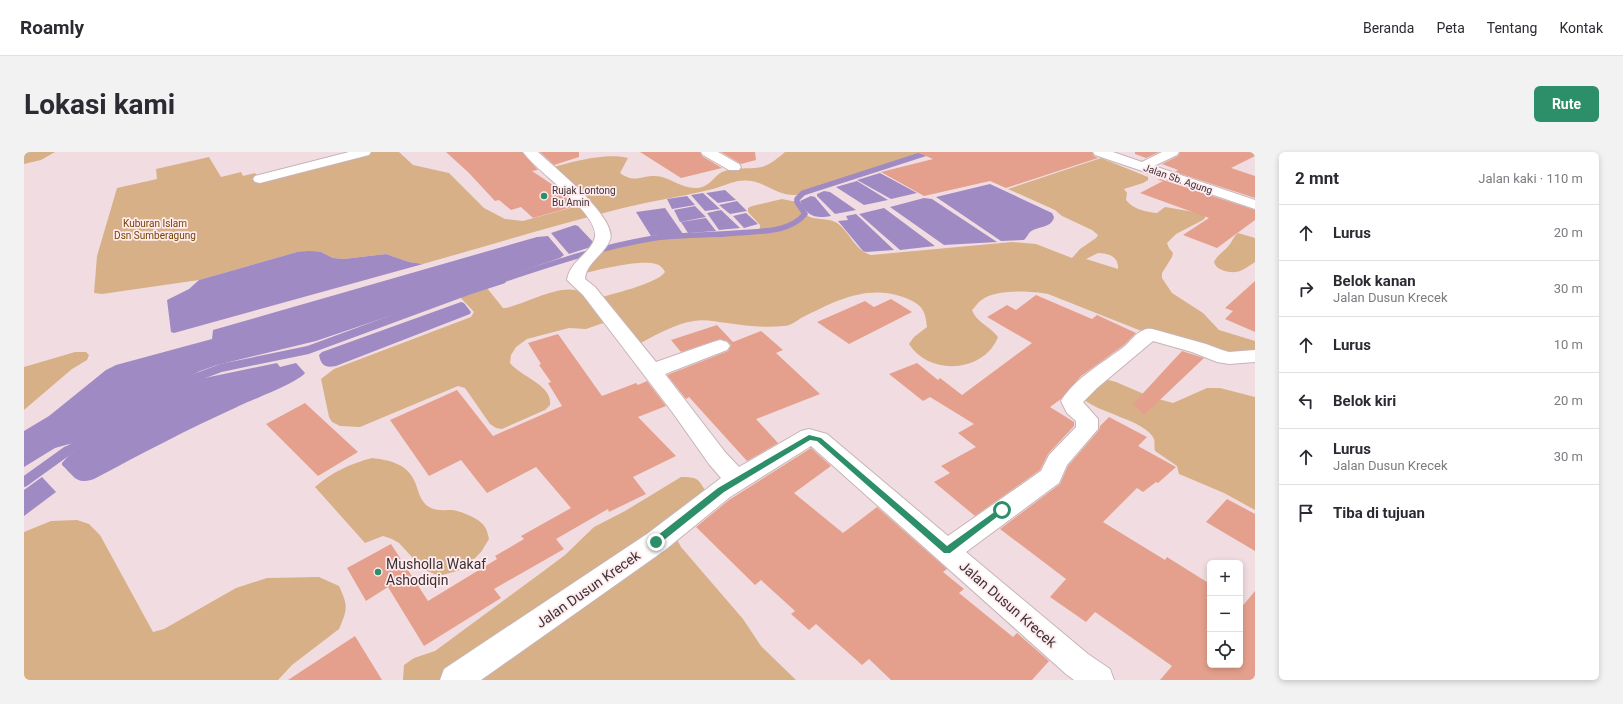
<!DOCTYPE html>
<html lang="id">
<head>
<meta charset="utf-8">
<style>
	:root { --surface:#fff; --page:#f2f2f3; --text:#2b2b33; --muted:#7c7c81; --line:#e1e1e2; --accent:#2d8f69 }
	body { margin:0; font-family:Roboto,sans-serif; background:var(--page); color:var(--text) }
	.controls { position:absolute; right:12px; bottom:12px; display:grid; overflow:hidden; border-radius:6px; box-shadow:0 2px 6px #0003 }
	.controls button { width:36px; height:36px; display:grid; place-items:center; padding:0; border:0; border-bottom:1px solid var(--line); background:var(--surface); color:var(--text); font:20px sans-serif }
	.stop { position:absolute; width:12px; height:12px; margin:-9px; border:3px solid #2d8f69; border-radius:50%; background:#fff }
	.stop.end { background:#2d8f69; border-color:#fff; box-shadow:0 1px 4px #0008 }
	.list { margin:0; padding:0; list-style:none }
	h2 { display:flex; justify-content:space-between; align-items:center; height:52px; margin:0; padding:0 16px; font-size:17px }
	h2 small { font-size:13px; font-weight:400; color:var(--muted) }
	.list li { display:grid; grid-template-columns:26px 1fr auto; gap:12px; align-items:center; box-sizing:border-box; height:56px; padding:0 16px; border-top:1px solid var(--line) }
	.list b { display:block; font-size:15px; white-space:nowrap }
	.list p { margin:0; font-size:13px; white-space:nowrap; color:var(--muted) }
	.list em { font-size:13px; font-style:normal; color:var(--muted) }
	.icon { flex:none; width:22px; height:22px; fill:none; stroke:currentColor; stroke-width:2; stroke-linecap:round; stroke-linejoin:round }
	.map { position:relative; flex:none; width:1231px; height:528px; overflow:hidden; border-radius:6px }
	header { display:flex; align-items:center; gap:24px; box-sizing:border-box; height:56px; padding:0 20px; background:var(--surface); border-bottom:1px solid var(--line) }
	header strong { font-size:19px }
	nav { display:flex; gap:22px; margin-inline-start:auto; font-size:14px }
	.intro { display:flex; align-items:center; justify-content:space-between; box-sizing:border-box; height:96px; padding:0 24px }
	h1 { margin:0; font-size:28px }
	.button { padding:10px 18px; border-radius:6px; background:var(--accent); color:#fff; font-size:14px; font-weight:700 }
	main { display:flex; gap:24px; padding:0 24px }
	aside { flex:1; background:var(--surface); border-radius:6px; box-shadow:0 2px 6px #0003 }
	.map>svg:first-child { display:block }
	.green { fill:#d7b087; fill-rule:evenodd }
	.water { fill:#a08ac3 }
	.lines { fill:none; stroke-linecap:round; stroke-linejoin:round }
	.stream-far2 { stroke:#a08ac3; stroke-width:5.5 }
	.stream-far1 { stroke:#a08ac3; stroke-width:8 }
	.stream { stroke:#a08ac3; stroke-width:10 }
	.building { fill:#e4a08d }
	.minor-casing { stroke:#c7b4b7; stroke-width:2 }
	.minor { fill:#fff; fill-rule:evenodd }
	.route { fill:#2d8f69 }
	.poi-dot { fill:#2d8f69; stroke:#ffeaee; stroke-width:1.5 }
	.labels { text-anchor:middle; dominant-baseline:central; stroke-width:3.5; stroke-linejoin:round; paint-order:stroke }
	.far-street-label { font-size:10px; fill:#3a3234; stroke:#ffeaee }
	.far-poi-label { font-size:10px; fill:#3a3234; stroke:#ffeaee; text-anchor:start }
	.far-park-label { font-size:10px; fill:#704403; stroke:#ffeaee }
	.near-poi-label { font-size:14px; fill:#3a3234; stroke:#ffeaee; text-anchor:start }
	.near-street-label { font-size:14px; fill:#3a3234; stroke:#ffeaee }
</style>
</head>
<body>
<header>
<strong>Roamly</strong>
<nav><a>Beranda</a><a>Peta</a><a>Tentang</a><a>Kontak</a></nav>
</header>
<div class="intro"><h1>Lokasi kami</h1><a class="button">Rute</a></div>
<main>
<div class="map">
<svg width="1231" height="528" viewBox="0 0 1231 528">
	<rect width="100%" height="100%" fill="#f1dde1"/>
	<!-- green -->
	<path class="green" d="M0 0H31L17 8 0 12Z
		M334 0H375L389 13 425 21 460 56 481 67 499 69 561 52 524 17C545 10 584 0 604 6L596 21C611 32 617 23 632 24 646 25 658 37 673 36 686 35 689 25 698 20 712 14 724 18 738 15 747 12 754 6 761 0H906L885 8 772 43C749 44 739 25 714 29 704 31 695 36 685 38 656 45 627 49 599 56 532 73 466 93 399 112L385 110 362 102 320 107 309 106 297 100H273L175 128 78 142 70 141 73 104 93 36 133 27 132 17 185 5 197 25 217 20 219 24 231 21 236 27Z
		M1077 6 1124 25V28L1119 31 1100 37 1103 41 1102 48C1109 57 1121 60 1133 61L1141 55 1176 61 1181 64V66L1179 68 1152 82 1143 91 1145 96 1149 101 1148 105 1138 121V126L1148 141 1179 161 1195 178 1231 189V204L1218 205 1125 182 1024 142C1007 139 974 137 959 147 955 149 952 154 948 158 952 170 967 175 974 185 960 221 905 224 885 192L890 185 903 175C901 156 897 152 879 145 843 132 811 149 779 165 773 168 767 174 760 174 741 176 722 174 703 171 692 170 681 167 670 169 649 172 627 186 609 195L588 168 562 177 545 176 503 187 492 195 487 203 486 211C497 225 529 233 526 253L521 258 478 277 472 276 466 272 441 236 434 234 336 275 316 274 308 270 305 265 297 227 310 217 447 165 450 160 435 144 438 143 463 136 479 156H482C502 151 532 134 551 138 558 140 565 144 571 147 587 142 633 132 641 120 639 116 636 113 632 112 613 107 572 119 552 123L579 97 626 87 733 79 736 76V73L724 60V56L728 54 758 47 773 50C776 54 779 60 782 63 790 69 804 65 813 71 826 80 831 99 847 103L988 90 1012 92 1048 106 1056 97 1072 86 1074 83 1068 78 1038 64 1031 58 984 37ZM1074 101C1085 101 1095 105 1094 117L1062 107Z
		M1214 81 1231 86V110C1226 113 1221 117 1216 119 1208 122 1192 119 1190 110 1194 102 1201 99 1206 92 1209 88 1209 85 1214 81Z
		M51 200H62L65 203 63 208 48 217 0 258V215Z
		M1077 226 1092 230 1127 245 1149 251 1183 236H1196L1231 245V358L1200 341 1155 322 1153 314 1131 299C1130 296 1131 290 1130 287 1122 268 1072 261 1057 245Z
		M348 306C364 308 382 311 390 328 395 338 395 350 407 356 413 359 422 358 429 358 439 360 455 366 461 375 463 378 464 383 465 387L457 400 440 417 415 424 399 417 375 391 368 387 359 384 341 391 291 335C308 320 326 312 348 306Z
		M657 325C673 325 674 326 682 340L651 384 657 395 719 467 737 494 772 528H379L380 513 390 506 411 499 521 418 541 403 570 375 601 359Z
		M53 368 65 372 76 383 129 480 140 477 212 436 243 426 295 425 315 434C324 454 324 456 315 477L268 513 254 528H0V380L27 369Z"/>
	<!-- water -->
	<path class="water" d="M856 21 893 41 867 47 833 28Z
		M833 29 864 48 840 53 812 35Z
		M966 32 1028 61 1030 65C1028 76 1014 74 1006 80 1004 82 1003 85 1000 88L977 89 912 45Z
		M701 38 712 48 694 51 682 41Z
		M800 39 806 40 832 58 811 62 793 44V42Z
		M679 41 696 57 681 59 667 43Z
		M663 44 671 53 648 57 643 47Z
		M787 44 791 45 807 64C791 67 783 64 776 49Z
		M900 46 908 47 973 90 920 93 866 55Z
		M713 49 723 59 706 62 695 53Z
		M671 54 682 65 656 70 650 58Z
		M641 56 659 82 627 84 612 60Z
		M860 56 911 94 876 98 835 62Z
		M697 58 716 76 695 78 683 61Z
		M722 61 734 72 720 76 709 64Z
		M832 62 870 98 842 100 839 99 814 69 824 68 822 64Z
		M682 66 692 79 664 81 657 70Z
		M551 73 554 74 570 91V94L545 102 527 81Z
		M524 84 540 103 536 106 292 189 193 213 176 219 134 240 49 291 31 296 0 315V279L25 264 82 218 92 213 188 187 189 178 513 85Z
		M285 99 297 100 309 106 320 107 362 102 385 110 399 112 150 181 147 180 143 148 165 137 175 128 273 100Z
		M437 150 440 151 447 160 446 162 312 214C302 216 297 214 295 203L298 200Z
		M253 211 256 215 272 211 281 221C273 231 227 248 213 255 164 277 117 302 70 327 52 333 51 325 38 313V311C50 296 66 287 81 277 111 257 138 242 171 228Z
		M18 325 32 340 0 364V338Z"/>
	<g class="lines">
		<!-- stream-far2 -->
		<path class="stream-far2" d="M475 129C524 113 573 96 625 87 652 82 684 84 713 81 736 79 765 81 781 62L773 50V47L779 41 906 0"/>
		<!-- stream-far1 -->
		<path class="stream-far1" d="M41 300 119 251 170 226 197 216 284 198 444 139 478 128"/>
		<!-- stream -->
		<path class="stream" d="M0 330 43 299"/>
	</g>
	<!-- building -->
	<path class="building" d="M422 0H498L514 18 508 19 532 35H529L552 54 509 66 497 55 487 58 475 48 471 49 445 21Z
		M516 0H555V5L530 13Z
		M616 0H676L678 4 698 16 657 26Z
		M697 0H731L732 8 717 12Z
		M892 0H1068L1070 4 1074 6 982 36 966 29 900 44 857 20 909 7Z
		M1111 0H1135L1122 6 1111 2Z
		M1156 0H1231V4L1207 16 1231 24V46L1151 20 1154 18 1138 12 1154 4Z
		M1136 27 1231 58V68L1193 96 1159 83 1185 66 1116 41 1139 29 1134 28Z
		M1231 129V180L1201 167 1209 159 1201 156Z
		M1012 143 1068 167 1073 163 1112 181 1100 193 1057 224 1037 247 1026 255 1050 270V274L1024 302 1016 318 951 364 910 330 926 321 917 314 952 295 934 281 950 272 906 245 899 249 865 222 893 211 914 228 916 226 938 243 1008 191 963 165 983 153 992 158Z
		M867 147 888 160 825 192 793 170 841 149 850 155Z
		M693 173 709 190 737 179 759 198 752 201 796 242 732 267 754 291 723 309 665 245 662 247 643 223 704 199 707 193 703 189 696 187 657 200 647 188Z
		M534 182 578 244 612 231 614 233 623 229 642 254 614 265 652 304 609 325 622 342 585 360 584 357 532 387 540 397 470 437 477 446 400 494 364 435 342 449 323 416 367 392 404 449 473 407 471 404 500 387 497 384 547 356 512 315 463 341 437 308 405 324 366 268 433 238 469 284 538 254 524 231 527 230 515 213 517 212 504 191Z
		M1158 199 1180 206 1120 263 1109 252Z
		M281 251 334 300 294 324 242 272Z
		M1085 265 1123 285 1114 294 1152 315 1134 331 1132 330 1119 340 1113 336 1079 370 1141 408 1143 405 1186 432V513H1216V457L1231 439V528H1136L1148 514 1071 460 1062 470 1026 445 1042 427 976 377 1036 332 1044 314 1075 278 1076 274Z
		M787 296 807 314 770 341 819 381 853 355 923 417 919 420 940 437 935 441 989 485 993 481 1025 509 1008 528H867L845 507 838 513 792 472 785 478 767 462 771 459 737 428 731 433 672 375 705 348Z
		M1203 347 1231 362V399L1182 370Z
		M331 484 358 528H264Z"/>
	<g class="lines">
		<defs>
			<path id="minor" d="M325 0H347L345 3 236 31 231 30 229 27 231 24Z
				M499 0H514C530 15 594 66 586 88 580 103 562 111 561 127L571 135 632 210 689 190 696 188 703 190 706 194 703 198 641 222 701 300 715 315 777 279 785 277 803 282 924 384 1017 319 1025 303 1052 275V269L1043 261 1037 249C1052 225 1079 211 1101 194 1106 189 1113 180 1120 178 1124 176 1127 177 1132 178L1182 192 1198 198 1205 200 1231 198V210L1205 212 1193 210 1168 200 1129 189 1073 236 1059 250 1074 267V277L1043 313 1035 331 942 400 1064 502 1086 517 1090 528H1050L1042 522 787 294 706 345 641 398 457 528H416L420 517 623 382 697 326 685 312 649 261 559 143 543 128C546 108 567 102 571 85 575 61 513 20 499 0Z
				M677 0H694L715 12 717 15 715 18H705L679 3Z
				M1069 0H1089L1118 10 1138 0H1155L1153 3 1130 14 1231 48V57L1071 3Z"/>
		</defs>
		<!-- minor casing -->
		<use href="#minor" class="minor-casing"/>
		<!-- minor -->
		<use href="#minor" class="minor"/>
	</g>
	<!-- route -->
	<path class="route" d="M785 283 797 286 923 394 976 356H981L982 358 926 401H920L793 289 786 288 700 340 635 392H629V387L694 336Z"/>
	<!-- markers -->
	<g class="poi-dot">
		<circle cx="520" cy="44" r="4"/>
		<circle cx="354" cy="420" r="4"/>
	</g>
	<g class="labels">
		<!-- far-street labels -->
		<g class="far-street-label">
			<text transform="translate(1154 27) rotate(19)">Jalan Sb. Agung</text>
		</g>
		<!-- far-poi labels -->
		<g class="far-poi-label">
			<text x="528" y="38">Rujak Lontong<tspan x="528" dy="12">Bu Amin</tspan></text>
		</g>
		<!-- far-park labels -->
		<g class="far-park-label">
			<text x="131" y="71">Kuburan Islam<tspan x="131" dy="12">Dsn Sumberagung</tspan></text>
		</g>
		<!-- near-poi labels -->
		<g class="near-poi-label">
			<text x="362" y="412">Musholla Wakaf<tspan x="362" dy="16">Ashodiqin</tspan></text>
		</g>
		<!-- near-street labels -->
		<g class="near-street-label">
			<text transform="translate(564 437) rotate(-35)">Jalan Dusun Krecek</text>
			<text transform="translate(984 452) rotate(41)">Jalan Dusun Krecek</text>
		</g>
	</g>
</svg>
<div class="controls">
<button>+</button>
<button>−</button>
<button><svg class="icon" aria-label="locate" viewBox="0 0 24 24"><circle cx="12" cy="12" r="6"/><path d="M12 2v4M12 18v4M2 12h4M18 12h4"/></svg></button>
</div>
<div class="stop" style="left:978px;top:358px"></div>
<div class="stop end" style="left:632px;top:390px"></div>
</div>
<aside>
<h2>2 mnt<small>Jalan kaki · 110 m</small></h2>
<ul class="list">
<li><svg class="icon" aria-label="ahead" viewBox="0 0 24 24"><path d="M12 20V5M6 11l6-6 6 6"/></svg><div><b>Lurus</b></div><em>20 m</em></li>
<li><svg class="icon" aria-label="right" viewBox="0 0 24 24"><path d="M7 20v-9h11M14 6l5 5-5 5"/></svg><div><b>Belok kanan</b><p>Jalan Dusun Krecek</p></div><em>30 m</em></li>
<li><svg class="icon" aria-label="ahead" viewBox="0 0 24 24"><path d="M12 20V5M6 11l6-6 6 6"/></svg><div><b>Lurus</b></div><em>10 m</em></li>
<li><svg class="icon" aria-label="left" viewBox="0 0 24 24"><path d="M17 20v-9H6M10 6l-5 5 5 5"/></svg><div><b>Belok kiri</b></div><em>20 m</em></li>
<li><svg class="icon" aria-label="ahead" viewBox="0 0 24 24"><path d="M12 20V5M6 11l6-6 6 6"/></svg><div><b>Lurus</b><p>Jalan Dusun Krecek</p></div><em>30 m</em></li>
<li><svg class="icon" aria-label="arrive" viewBox="0 0 24 24"><path d="M6 21V4h12l-3 4 3 4H6"/></svg><div><b>Tiba di tujuan</b></div></li>
</ul>
</aside>
</main>
</body>
</html>
